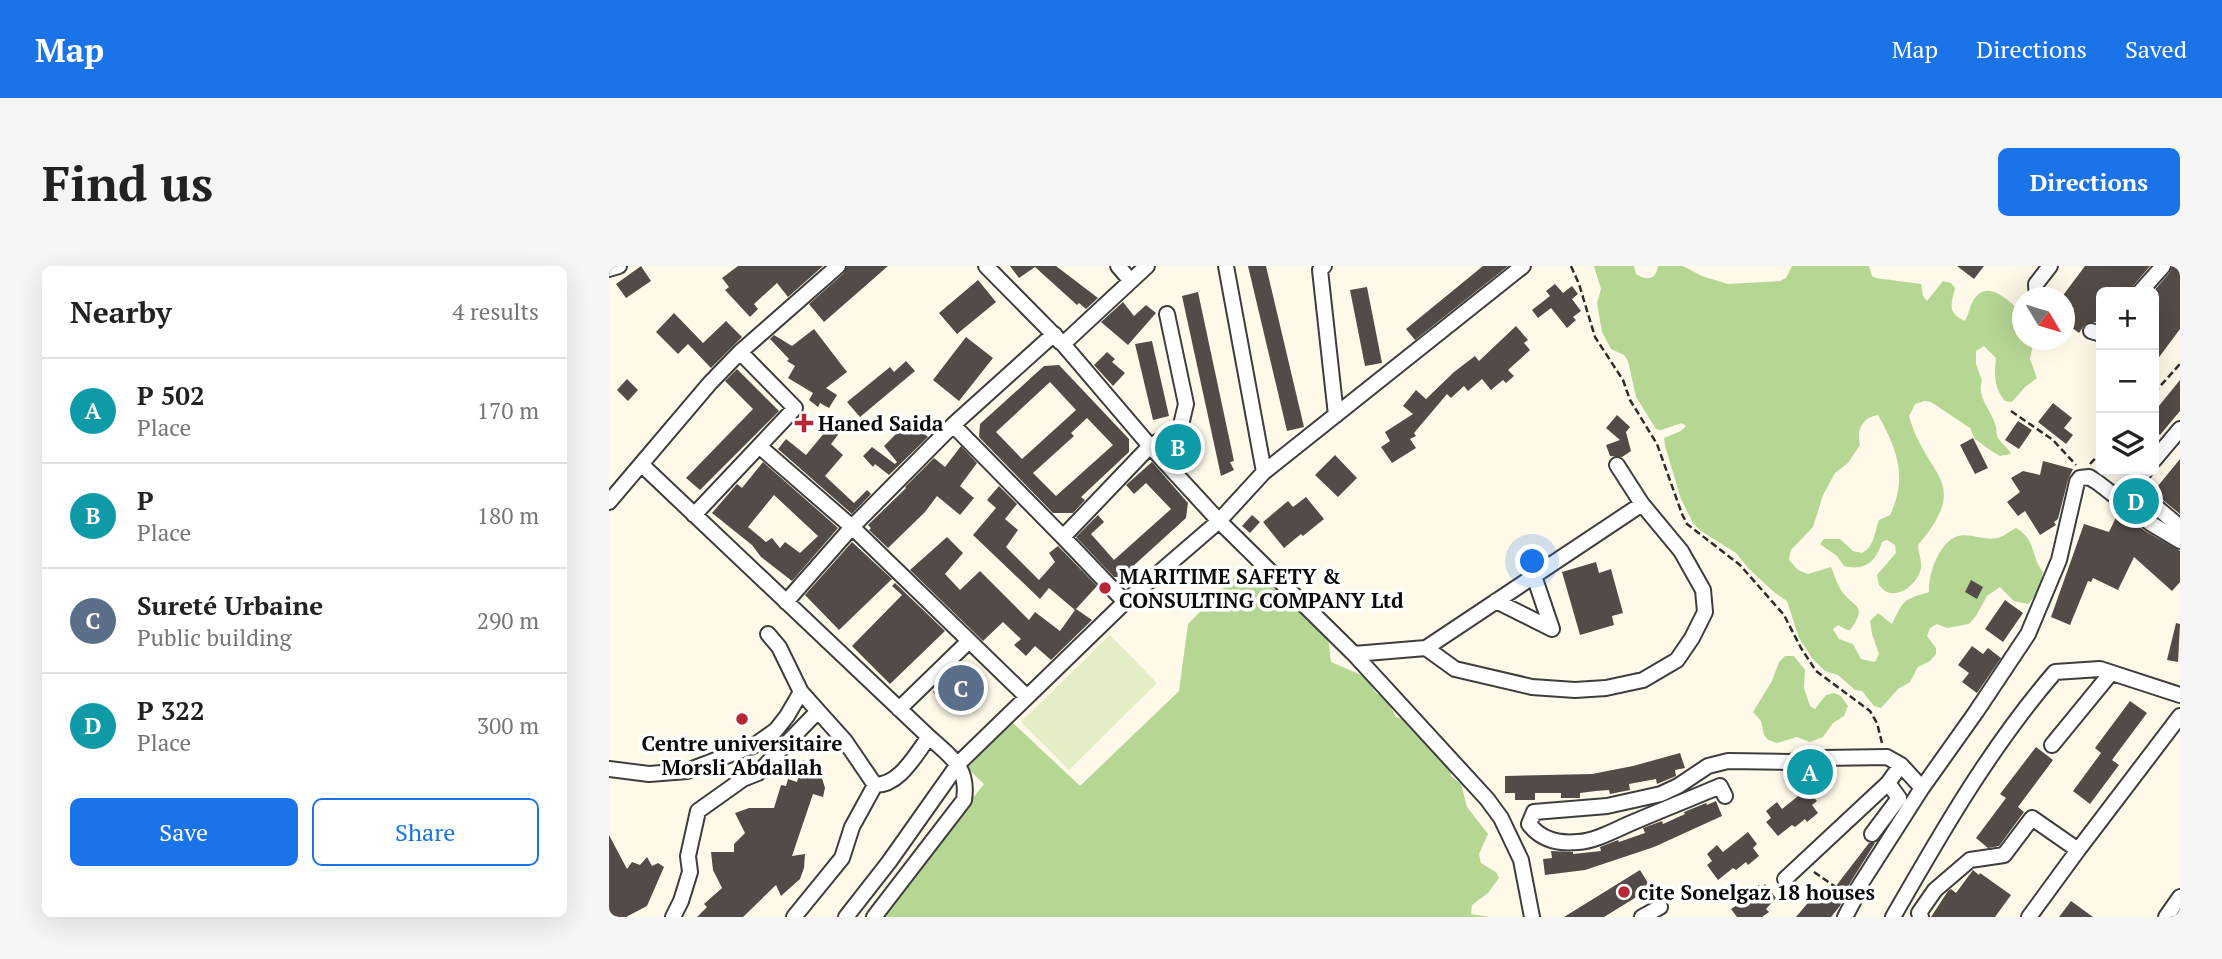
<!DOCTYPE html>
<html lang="en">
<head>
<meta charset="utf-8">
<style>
	:root { --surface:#fff; --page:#f6f6f6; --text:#222; --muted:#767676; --line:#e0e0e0; --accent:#1a73e8 }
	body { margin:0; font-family:"PT Serif",serif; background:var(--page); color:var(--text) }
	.controls { position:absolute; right:21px; top:21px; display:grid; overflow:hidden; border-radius:10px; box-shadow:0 7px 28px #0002 }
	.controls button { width:63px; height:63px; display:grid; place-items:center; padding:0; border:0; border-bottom:2px solid var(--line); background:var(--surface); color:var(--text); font:35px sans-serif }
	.compass { position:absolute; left:1403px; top:21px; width:63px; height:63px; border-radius:50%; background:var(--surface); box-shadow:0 7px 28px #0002; rotate:128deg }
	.you { position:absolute; left:924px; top:296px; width:24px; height:24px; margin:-18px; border:5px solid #fff; border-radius:50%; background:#1a73e8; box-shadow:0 0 0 10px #1a73e833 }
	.badge { display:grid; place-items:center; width:46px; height:46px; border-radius:50%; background:var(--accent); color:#fff; font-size:23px; font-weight:700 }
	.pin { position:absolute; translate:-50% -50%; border:4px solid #fff; box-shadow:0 2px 7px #0006 }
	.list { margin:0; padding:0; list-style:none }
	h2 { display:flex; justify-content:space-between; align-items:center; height:91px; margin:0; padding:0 28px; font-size:30px }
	h2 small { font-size:23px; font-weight:400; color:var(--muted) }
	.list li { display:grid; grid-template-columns:46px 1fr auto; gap:21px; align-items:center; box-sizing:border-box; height:105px; padding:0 28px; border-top:2px solid var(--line) }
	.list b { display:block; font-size:26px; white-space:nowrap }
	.list p { margin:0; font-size:23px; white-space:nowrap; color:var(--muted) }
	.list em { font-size:23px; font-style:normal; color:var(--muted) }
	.actions { display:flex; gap:14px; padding:21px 28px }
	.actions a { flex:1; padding:16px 0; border:2px solid var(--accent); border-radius:10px; text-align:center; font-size:24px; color:var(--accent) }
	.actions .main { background:var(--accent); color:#fff }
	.icon { flex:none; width:38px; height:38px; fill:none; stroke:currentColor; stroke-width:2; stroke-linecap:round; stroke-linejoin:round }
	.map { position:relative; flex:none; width:1571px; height:651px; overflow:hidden; border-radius:10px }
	header { display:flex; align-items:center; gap:42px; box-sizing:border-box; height:98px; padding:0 35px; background:var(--accent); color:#fff }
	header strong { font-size:33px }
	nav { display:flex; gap:38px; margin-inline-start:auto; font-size:24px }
	.intro { display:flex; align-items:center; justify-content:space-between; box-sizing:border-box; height:168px; padding:0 42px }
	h1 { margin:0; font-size:49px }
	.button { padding:18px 32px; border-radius:10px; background:var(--accent); color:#fff; font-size:24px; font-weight:700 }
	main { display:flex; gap:42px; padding:0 42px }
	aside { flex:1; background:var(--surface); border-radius:10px; box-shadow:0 7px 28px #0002 }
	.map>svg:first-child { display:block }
	.forest { fill:#b6d794 }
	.pitch { fill:#e3eec6 }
	.building { fill:#534b47; fill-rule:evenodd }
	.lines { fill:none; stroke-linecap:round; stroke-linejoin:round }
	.minor-casing { stroke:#3e3e3e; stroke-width:18 }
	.path { stroke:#2d2d2d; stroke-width:2.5; stroke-dasharray:7 3.5; stroke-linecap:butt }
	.minor { stroke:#fff; stroke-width:14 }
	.poi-dot { fill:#b62736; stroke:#fff; stroke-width:2.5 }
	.labels { text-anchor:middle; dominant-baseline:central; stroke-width:7; stroke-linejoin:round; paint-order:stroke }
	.poi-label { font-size:21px; font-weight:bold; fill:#0b0b0b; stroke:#fff; text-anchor:start }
</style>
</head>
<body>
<header>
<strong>Map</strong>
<nav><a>Map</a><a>Directions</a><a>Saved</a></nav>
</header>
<div class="intro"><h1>Find us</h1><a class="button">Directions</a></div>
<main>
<aside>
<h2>Nearby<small>4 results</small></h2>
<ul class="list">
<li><span class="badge" style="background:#0f9aa8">A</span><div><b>P 502</b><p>Place</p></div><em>170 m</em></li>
<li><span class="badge" style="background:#0f9aa8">B</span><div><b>P</b><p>Place</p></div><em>180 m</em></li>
<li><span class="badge" style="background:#5c6f8a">C</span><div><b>Sureté Urbaine</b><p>Public building</p></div><em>290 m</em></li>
<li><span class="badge" style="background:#0f9aa8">D</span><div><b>P 322</b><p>Place</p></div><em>300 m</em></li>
</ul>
<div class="actions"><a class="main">Save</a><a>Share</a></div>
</aside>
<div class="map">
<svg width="1571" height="651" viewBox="0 0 1571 651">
	<rect width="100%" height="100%" fill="#fff9e9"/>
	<!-- forest -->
	<path class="forest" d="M985 0H1025L1027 8C1038 15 1047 14 1049 0H1074L1093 10 1119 18 1171 15 1177 12 1183 0H1260L1263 10 1267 12 1312 18 1314 30 1318 35 1334 15 1342 17 1346 22C1342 39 1338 47 1356 55 1360 48 1361 39 1365 33 1380 12 1400 36 1413 46L1414 74H1425L1421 93 1428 112 1416 121 1403 136 1396 135C1385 122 1385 109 1387 92L1375 80 1367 85V98L1373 115C1367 130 1382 144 1386 158 1388 162 1387 166 1388 170 1391 177 1399 181 1402 188L1391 190 1381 184 1366 173 1361 162 1322 136 1315 135 1306 138 1300 150C1317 212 1364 214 1309 279 1309 287 1313 294 1312 302 1310 315 1293 332 1278 326 1275 325 1272 321 1270 319L1268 309 1287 287 1286 279 1278 274 1273 276C1267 297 1255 305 1235 300L1228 290 1211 278 1215 273H1231L1244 285 1253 287C1266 280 1265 267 1270 254L1281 249C1299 211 1288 183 1269 149 1253 151 1247 165 1251 179L1239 197 1226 207 1214 229 1204 261 1182 284 1180 294 1189 304 1199 308 1222 301C1226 310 1228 319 1234 327 1246 342 1259 339 1241 364H1238L1229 359 1224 363 1230 373 1244 378 1252 393 1266 396 1270 388 1263 368 1261 355 1269 347 1283 358C1295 334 1293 334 1320 326 1319 308 1330 276 1349 270 1361 267 1376 275 1388 272 1394 271 1401 265 1407 262 1428 274 1421 290 1434 306L1430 325 1419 338 1405 335 1391 321 1378 330 1367 350 1360 358 1338 362 1328 358 1321 362 1318 370 1327 382V388L1321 395 1309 401 1301 416 1289 423 1272 442 1265 440 1253 425 1246 424 1229 409 1216 405 1203 392 1190 372 1178 335 1166 327 1140 303 1127 287 1092 265 1084 257 1072 233 1056 180 1055 172 1072 165 1077 160 1073 157 1052 164 1047 163 1027 131 1019 95 1015 89 1002 83 993 66 988 37 992 23Z
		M637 299C658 320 683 332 699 356 722 360 719 377 722 396L757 411 767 427 777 432 787 451 796 454 841 498 842 510 852 518 858 541 879 568 870 588 872 597 887 606 890 612 879 627 863 639 862 648 881 651H270L375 518 355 499 402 455 471 520 570 425 579 358Z
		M1176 390H1185L1196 404 1195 422 1201 440 1206 443 1217 429 1225 427 1232 430 1239 440 1235 450 1224 457 1214 471 1201 476 1188 471 1168 477 1159 474 1155 469 1152 455 1144 446 1163 415 1170 396Z"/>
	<!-- pitch -->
	<path class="pitch" d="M501 369 548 417 460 504 412 456Z"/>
	<!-- building -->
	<path class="building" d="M32 0 42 15 17 32 7 18Z
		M129 0H214L179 31 168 17 145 38 149 43 141 51 116 24 120 21 113 12Z
		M238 0H279L215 56 200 38 235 7Z
		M401 0H447L489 32 477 43 470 37 468 39 426 1 410 12Z
		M639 0H657L695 161 678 165Z
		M874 0H899L806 74 797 63Z
		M1348 0H1375L1365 13Z
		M1476 0H1541L1524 20 1522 26H1492V55L1476 58 1470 67 1462 61 1458 53 1465 43 1455 35V32H1452Z
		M1563 0H1571V63L1545 98 1544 26 1561 6Z
		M369 14 387 36 348 68 330 47Z
		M946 18 954 27 963 20 969 28 963 33 972 45 964 51 967 54 958 62 942 42 929 52 923 44 941 30 937 25Z
		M758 21 773 97 756 100 741 24Z
		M589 26 625 195 621 196 625 204 612 210 573 30Z
		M514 36 525 50 537 39 547 47 519 79 492 56Z
		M65 47 94 77 117 55 133 71 102 102 79 78 69 88 47 66Z
		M907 60 919 74 915 77 921 84 899 104 905 110 897 117 894 114 882 124 873 113 859 125 855 120 842 132 838 128 805 167 807 170 801 173 807 182 783 197 772 181 781 175 776 166 804 148 794 140 807 124 817 133 845 106 866 90 870 95Z
		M205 63 238 106 217 122 228 129 220 142 211 137 209 141 200 134 204 127 179 112 186 100 178 95 180 93 161 73 165 69 183 80Z
		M357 71 384 92 350 135 324 114Z
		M543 75 560 150 544 154 526 78Z
		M498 86 506 93 503 96 516 107 504 120 485 99Z
		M297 95 306 105 251 151 238 136 281 101 285 106Z
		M450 99 520 173V186L472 231 476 234 464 247H444L370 171 371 158 435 100ZM441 116 467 144 413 193 387 166ZM478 152 504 179 447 230 424 207 465 170 462 167Z
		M128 103 170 145 91 224 77 212 144 143 116 115Z
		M18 113 29 124 19 135 8 124Z
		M1571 114V145L1551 169 1545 163V146Z
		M1444 137 1463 152 1455 162 1464 169 1457 178 1429 156Z
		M1008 149 1021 161 1017 166 1022 185 1013 191 1001 190 997 179 1011 174 997 162Z
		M226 154 235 161 222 178 234 189 216 210 245 237 258 224 262 228 243 248 169 183 177 173 197 189Z
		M301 154 319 171 280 209 266 198 264 201 254 190 263 181 286 198 288 196 275 180Z
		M1409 155 1423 164 1410 183 1396 174Z
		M1364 172 1379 202 1366 208 1351 179Z
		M571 174 580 182 572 192 558 181Z
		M352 180 368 197 351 220 365 232 351 249 328 230 316 246 279 282 260 264 262 262 259 259 297 222 296 221 325 192 336 201Z
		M726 189 748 212 729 231 706 209Z
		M1571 193V248L1544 226Z
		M1434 195 1464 203 1459 214 1449 253 1445 256 1447 259 1431 269 1416 245 1409 250 1398 236 1411 226 1402 212 1414 205 1431 209Z
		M154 196 229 262 183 315 152 291 143 279 103 247 128 218 133 222ZM165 229 209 270 191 287 176 276 171 282 163 272 157 276 139 261Z
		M543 196 579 237 577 252 512 311H505L467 271 489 249 495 256 482 268 505 294 562 243 537 217 525 228 517 219Z
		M390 220 408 238 396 253 409 264 397 281 430 314 446 296 440 287 449 280 488 320 467 343 483 354 442 394 426 380 417 390 405 379 412 373 394 356 374 375 301 304 338 271 354 287 336 308 351 324 371 305 420 354 426 346 451 365 466 344 440 322 431 333 364 269 387 242 378 234Z
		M697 231 715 253 694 270 692 268 675 282 654 256 679 235 684 241Z
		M1510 245 1536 265 1571 285V316L1563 325 1525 291 1509 324 1484 312 1482 316 1479 315 1461 359 1442 351 1475 258 1500 266Z
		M643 249 651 256 641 267 633 260Z
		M243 276 283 313 230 364 196 329Z
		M987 296 990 307 1002 303 1014 347 1003 350 1005 359 971 369 953 306Z
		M1362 314 1374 321 1368 333 1356 326Z
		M286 317 336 365 281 418 243 380 293 329 283 320Z
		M1396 334 1414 347 1394 376 1376 363Z
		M1567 357 1571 358 1569 396 1558 394Z
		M1363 380 1374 388 1379 382 1392 392 1368 427 1353 416 1360 407 1349 399Z
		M355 397 376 419 345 448 324 426Z
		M1521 435 1538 447 1503 494 1510 499 1481 538 1464 525 1492 487 1486 482Z
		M1427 481 1444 494 1409 541 1415 546 1390 580 1379 582 1367 572 1397 532 1391 528Z
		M1071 487 1076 502 1066 504 1067 510 1048 518 1047 513 1020 518 1021 524 1001 528 1000 524 987 525 971 527V532H952V527H926V534H906V527H896V510L983 508 1024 500Z
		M194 494 207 501 212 509 216 522 214 531 204 528 183 590 196 588 195 602 191 613 172 630 167 619 134 651H88L98 641 95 638 113 622 104 604 102 586H125V578L136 567 126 547 140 542H165L172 519 177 520 179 513 188 516Z
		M1207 502 1213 507 1205 517 1190 506Z
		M1198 523 1208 535 1203 539 1209 547 1198 556 1196 553 1186 561 1183 559 1169 570 1157 556 1162 552 1157 545 1168 536 1173 543Z
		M1107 535 1113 550 1045 581 976 604 936 609 934 593 943 592 942 585 964 586V588L992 585 991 581 1009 574 1010 576 1036 567 1034 562 1053 555 1054 558 1076 548 1075 546 1097 537 1098 539Z
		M1139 566 1148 578 1144 582 1150 590 1139 599 1137 596 1127 604 1124 602 1109 614 1098 599 1103 595 1098 588 1108 579 1114 586Z
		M0 569 18 603 23 596 31 599 38 591 43 600 49 597 55 601 38 640 17 651H0Z
		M1260 577H1266L1241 617 1231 640 1222 651H1187L1208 626 1217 633Z
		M1031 604 1042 622 995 651H955Z
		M1364 604 1370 609 1371 607 1402 629 1386 651H1322L1339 625 1342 623 1347 627Z
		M1156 618 1167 632 1157 643 1160 646 1153 651H1128L1122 643 1128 639 1126 637 1150 619 1152 622Z
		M1462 635 1484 651H1450Z"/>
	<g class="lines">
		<defs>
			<path id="minor" d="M377 0 454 78 541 180 610 255 745 388 878 533 892 552 912 594 923 651
				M509 0 522 15
				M617 0 655 206
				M715 0 711 4 727 149
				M0 3 10 0
				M1531 26 1554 0
				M1428 32 1427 18 1441 0
				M1482 65 1492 68
				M451 76 445 68 344 159 454 271 541 180 571 163 577 138 558 48
				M454 78 538 0
				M150 180 243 261 344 159
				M1545 194 1571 163
				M32 198 320 471C342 491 360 501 355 534L265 651
				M1536 205 1527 217V224L1571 261
				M0 236 101 117 131 86 229 0
				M85 249 186 142 131 86
				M454 271 516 336
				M887 335 943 363 925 310
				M177 336 243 261 418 431
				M159 368 170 381 192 426 209 445
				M817 382 846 403 923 421 966 424 997 422 1034 414 1068 394 1083 372 1096 346 1094 324 1072 285 1033 238
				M745 388 817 382 1033 238 1008 199
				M290 443 360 375
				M1443 479 1502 407
				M0 503 40 508 78 505 146 479 167 464 178 450 192 426
				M266 519C291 519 306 489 320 471
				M1116 530 1111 520C1081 533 1050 545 1020 558 1004 565 986 575 969 576 949 578 932 574 920 558L925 546 998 540 1052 528 1069 520 1099 500 1119 495 1180 496 1213 492 1278 491 1292 499 1313 522
				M1263 568 1290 532 1279 517
				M1469 584 1571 450
				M1176 613 1279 517 1292 499
				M64 651 72 635 81 606 79 590 89 545 134 513 149 507 209 445 236 475 266 519 243 561 233 592 185 651
				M237 651 280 596 350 497 516 336 610 255 655 206 914 0
				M1033 651 1051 641
				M1236 651 1245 634 1249 622 1313 522 1367 446 1419 368 1450 294 1468 216 1471 212 1480 211 1488 216 1541 257 1571 275
				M1284 651C1332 567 1382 480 1446 406L1491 403 1571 429
				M1312 651 1310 647 1326 624 1361 594 1395 589 1423 552 1469 584 1420 651
				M1557 651 1571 631"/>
		</defs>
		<!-- minor casing -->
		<use href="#minor" class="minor-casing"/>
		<!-- path -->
		<path class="path" d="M962 0 970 18 986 71 1014 114 1021 134 1048 178 1073 248 1078 258 1131 299 1175 349 1192 382 1207 405 1261 445 1268 457 1273 477
			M1545 127 1571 98
			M1402 145 1444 174 1467 199
			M1481 198 1492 186
			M1205 606 1234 626"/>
		<!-- minor -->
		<use href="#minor" class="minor"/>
	</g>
	<!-- markers -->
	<g class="poi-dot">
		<path d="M191.5 146.5h7v7h7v7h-7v7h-7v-7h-7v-7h7z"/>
		<circle cx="496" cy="322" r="7"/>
		<circle cx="133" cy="453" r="7"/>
		<circle cx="1015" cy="626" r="7"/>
	</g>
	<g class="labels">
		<!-- poi labels -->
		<g class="poi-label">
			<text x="209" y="157">Haned Saida</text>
			<text x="510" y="310">MARITIME SAFETY &amp;<tspan x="510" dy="24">CONSULTING COMPANY Ltd</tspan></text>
			<text x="133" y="477" text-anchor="middle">Centre universitaire<tspan x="133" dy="24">Morsli Abdallah</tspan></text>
			<text x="1029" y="626">cite Sonelgaz 18 houses</text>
		</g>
	</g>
</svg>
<div class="controls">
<button>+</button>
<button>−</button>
<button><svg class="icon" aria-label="layers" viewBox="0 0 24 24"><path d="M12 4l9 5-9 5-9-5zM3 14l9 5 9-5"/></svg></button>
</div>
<svg class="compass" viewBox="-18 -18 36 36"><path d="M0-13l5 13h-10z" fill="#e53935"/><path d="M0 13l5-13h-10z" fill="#767676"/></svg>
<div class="you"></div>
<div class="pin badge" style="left:1201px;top:506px;background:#0f9aa8">A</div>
<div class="pin badge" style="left:569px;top:181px;background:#0f9aa8">B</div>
<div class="pin badge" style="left:352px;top:422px;background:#5c6f8a">C</div>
<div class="pin badge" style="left:1527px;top:235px;background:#0f9aa8">D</div>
</div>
</main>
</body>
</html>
